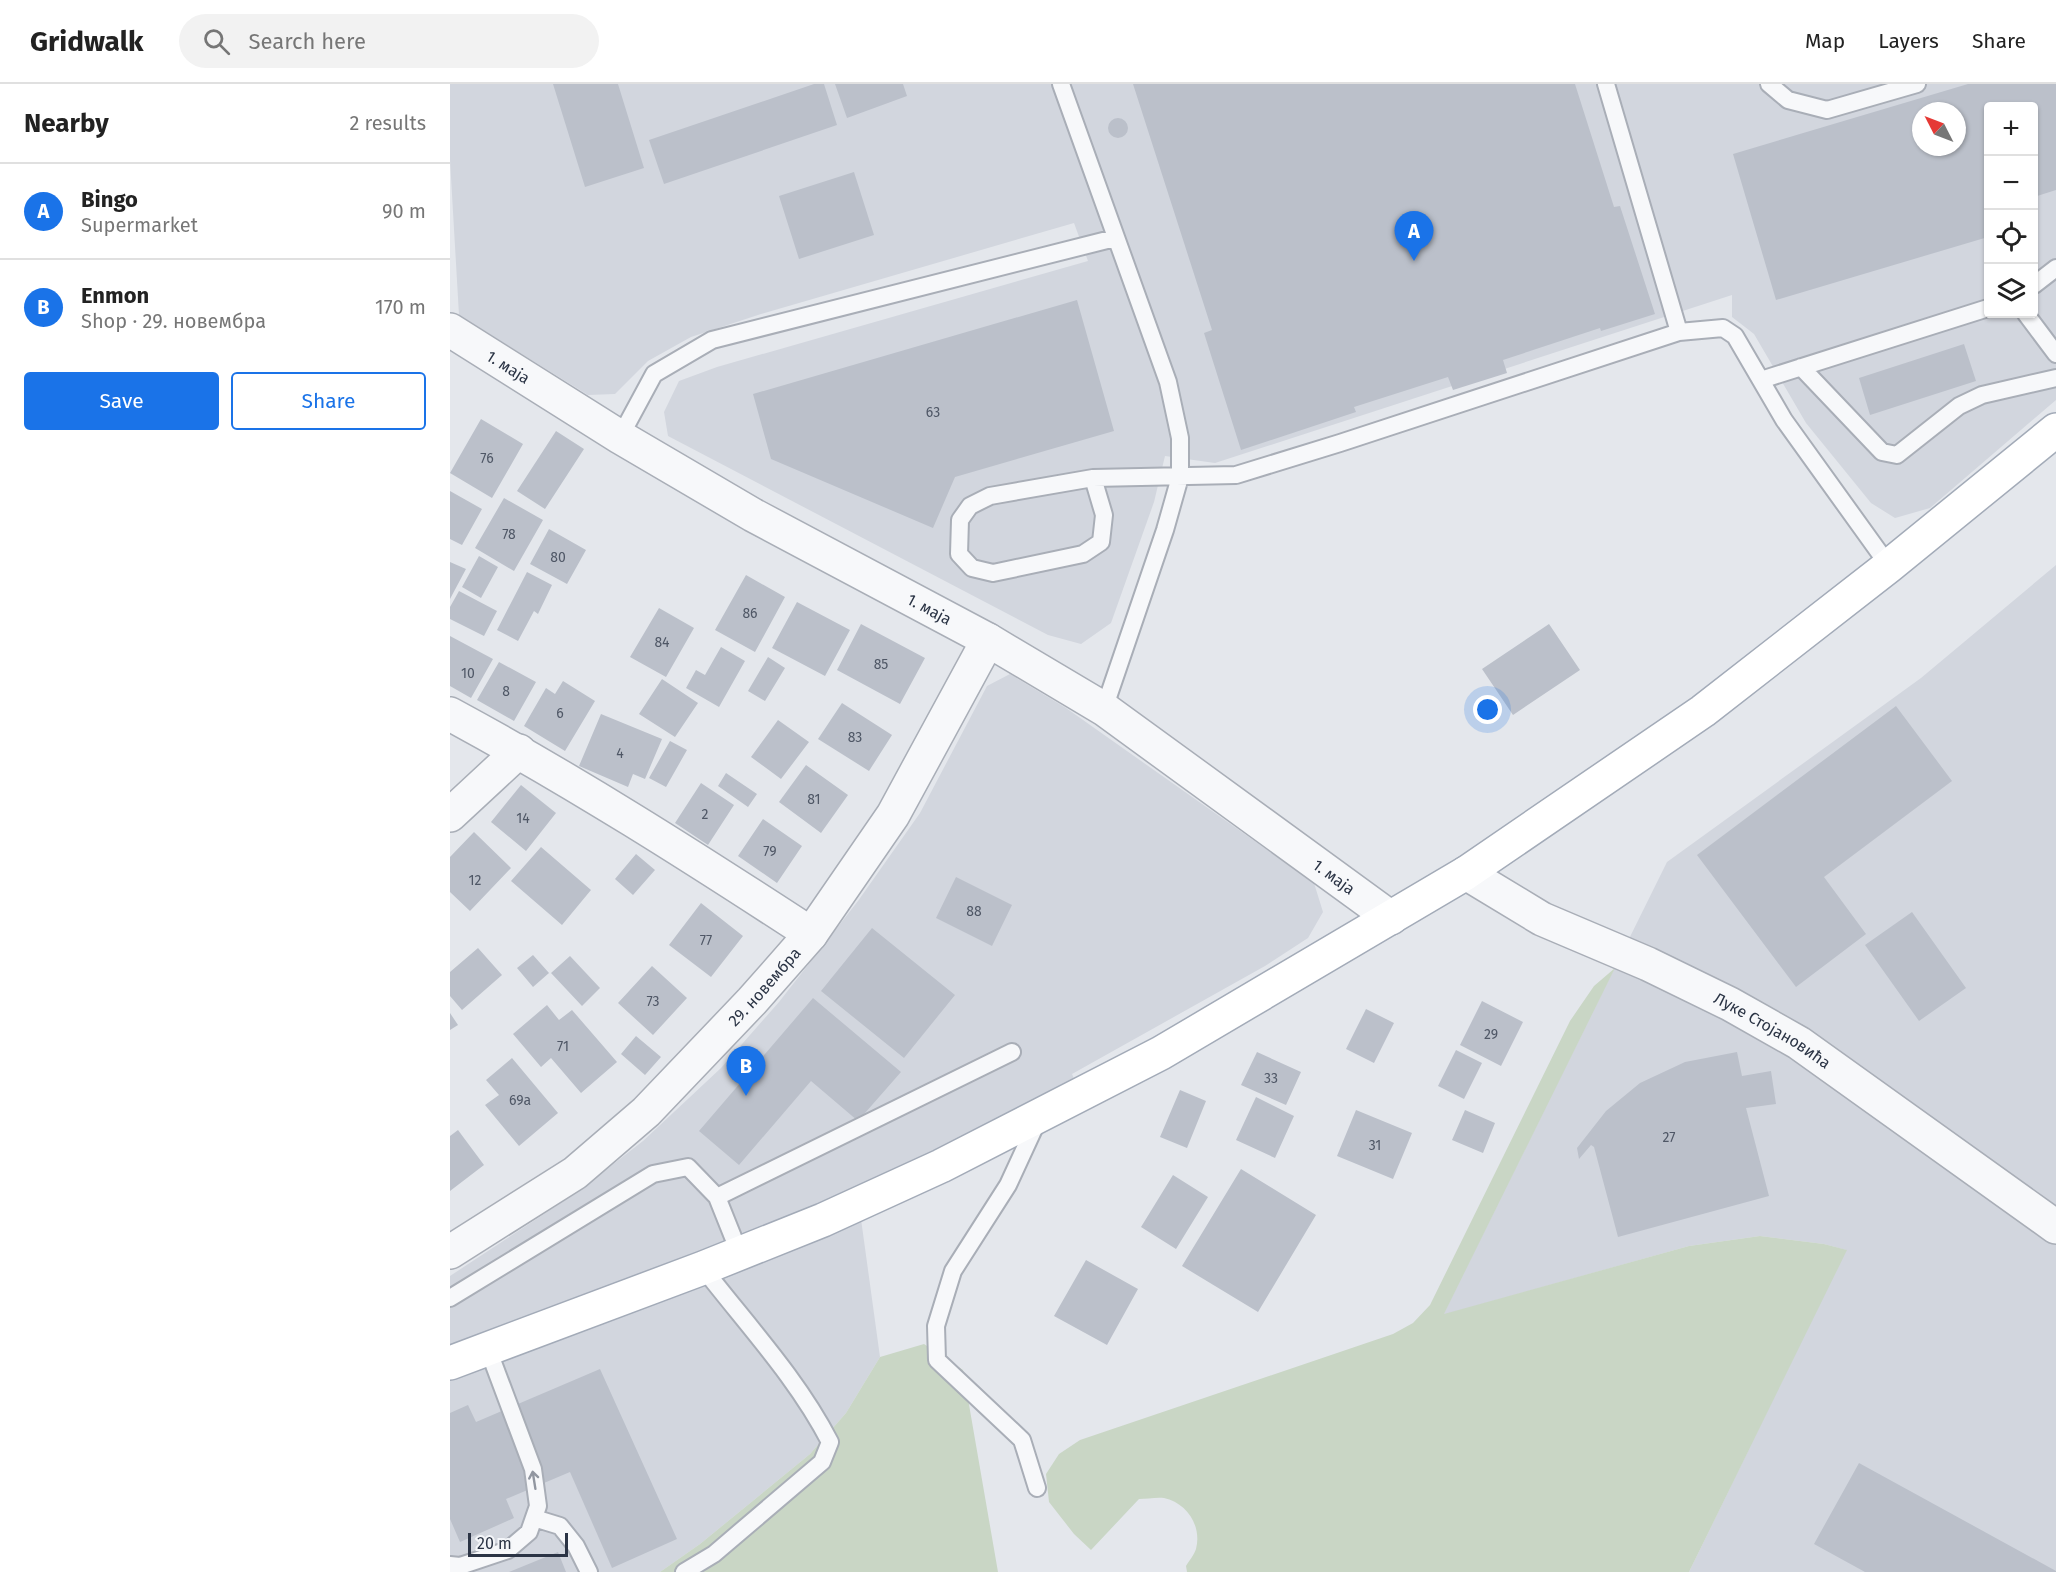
<!DOCTYPE html>
<html lang="en">
<head>
<meta charset="utf-8">
<style>
	:root { --surface:#fff; --page:#f2f2f2; --text:#222; --muted:#767676; --line:#e0e0e0; --accent:#1a73e8 }
	body { margin:0; font-family:"Fira Sans",sans-serif; background:var(--page); color:var(--text) }
	.controls { position:absolute; right:18px; top:18px; display:grid; overflow:hidden; border-radius:6px; box-shadow:0 2px 4px #0004 }
	.controls button { width:54px; height:54px; display:grid; place-items:center; padding:0; border:0; border-bottom:2px solid var(--line); background:var(--surface); color:var(--text); font:30px sans-serif }
	.compass { position:absolute; left:1462px; top:18px; width:54px; height:54px; border-radius:50%; background:var(--surface); box-shadow:0 2px 4px #0004; rotate:312deg }
	.scale { position:absolute; left:18px; bottom:15px; width:100px; box-sizing:border-box; padding-left:6px; border:3px solid #2b3445; border-top:0; font-size:16px; line-height:21px; white-space:nowrap; color:#2b3445; -webkit-text-stroke:4px #f4f6f9; paint-order:stroke }
	.you { position:absolute; left:1038px; top:626px; width:21px; height:21px; margin:-15px; border:4px solid #fff; border-radius:50%; background:#1a73e8; box-shadow:0 0 0 9px #1a73e833 }
	.badge { display:grid; place-items:center; width:39px; height:39px; border-radius:50%; background:var(--accent); color:#fff; font-size:20px; font-weight:700 }
	.pin { position:absolute; translate:-50% -50px; filter:drop-shadow(0 2px 3px #0008) }
	.pin::after { content:''; position:absolute; top:32px; width:21px; height:18px; background:inherit; clip-path:polygon(0 0,100% 0,50% 100%) }
	.list { margin:0; padding:0; list-style:none }
	h2 { display:flex; justify-content:space-between; align-items:center; height:78px; margin:0; padding:0 24px; font-size:26px }
	h2 small { font-size:20px; font-weight:400; color:var(--muted) }
	.list li { display:grid; grid-template-columns:39px 1fr auto; gap:18px; align-items:center; box-sizing:border-box; height:96px; padding:0 24px; border-top:2px solid var(--line) }
	.list b { display:block; font-size:22px; white-space:nowrap }
	.list p { margin:0; font-size:20px; white-space:nowrap; color:var(--muted) }
	.list em { font-size:20px; font-style:normal; color:var(--muted) }
	.actions { display:flex; gap:12px; padding:18px 24px }
	.actions a { flex:1; padding:14px 0; border:2px solid var(--accent); border-radius:6px; text-align:center; font-size:21px; color:var(--accent) }
	.actions .main { background:var(--accent); color:#fff }
	.icon { flex:none; width:33px; height:33px; fill:none; stroke:currentColor; stroke-width:2; stroke-linecap:round; stroke-linejoin:round }
	.map { position:relative; flex:none; width:1606px; height:1488px; overflow:hidden }
	header { display:flex; align-items:center; gap:36px; box-sizing:border-box; height:84px; padding:0 30px; background:var(--surface); border-bottom:2px solid var(--line) }
	header strong { font-size:28px }
	nav { display:flex; gap:33px; margin-inline-start:auto; font-size:21px }
	.search { width:420px; height:54px; background:var(--page); display:flex; align-items:center; gap:15px; box-sizing:border-box; padding:0 21px; border-radius:33px; color:var(--muted); font-size:22px }
	main { display:flex }
	aside { flex:1; background:var(--surface) }
	.map>svg:first-child { display:block }
	.built { fill:#d2d6de; fill-rule:evenodd }
	.green { fill:#c9d6c5 }
	.building { fill:#bbc0ca; fill-rule:evenodd }
	.lines { fill:none; stroke-linecap:round; stroke-linejoin:round }
	.service-casing { stroke:#a9aeb7; stroke-width:20 }
	.minor-casing { stroke:#a9aeb7; stroke-width:36 }
	.primary-casing { stroke:#a3abb8; stroke-width:36 }
	.service { stroke:#f7f8fa; stroke-width:16 }
	.minor { stroke:#f7f8fa; stroke-width:33 }
	.primary { stroke:#fff; stroke-width:33 }
	.oneway { stroke:#9196a0 }
	.labels { text-anchor:middle; dominant-baseline:central; stroke-width:4.5; stroke-linejoin:round; paint-order:stroke }
	.number-label { font-size:14px; fill:#4f5766 }
	.street-label { font-size:16px; fill:#2b3445; stroke:#f4f6f9 }
</style>
</head>
<body>
<header>
<strong>Gridwalk</strong>
<div class="search"><svg class="icon" aria-label="search" viewBox="0 0 24 24"><circle cx="10" cy="10" r="6"/><path d="M15 15l6 6"/></svg>Search here</div>
<nav><a>Map</a><a>Layers</a><a>Share</a></nav>
</header>
<main>
<aside>
<h2>Nearby<small>2 results</small></h2>
<ul class="list">
<li><span class="badge">A</span><div><b>Bingo</b><p>Supermarket</p></div><em>90 m</em></li>
<li><span class="badge">B</span><div><b>Enmon</b><p>Shop · 29. новембра</p></div><em>170 m</em></li>
</ul>
<div class="actions"><a class="main">Save</a><a>Share</a></div>
</aside>
<div class="map">
<svg width="1606" height="1488" viewBox="0 0 1606 1488">
	<rect width="100%" height="100%" fill="#e4e7ec"/>
	<!-- built -->
	<path class="built" d="M0 0H1606V316L1480 424 1445 434 1421 419 1356 339 1304 250 1282 233V211L765 379 715 372 704 418 661 539 631 560 598 551 218 352 214 328 229 297 267 283 638 177 624 139 311 230 241 253 198 277 165 310 138 311 9 231 0 76ZM1538 22H1584V230H1538ZM1471 27H1507V63H1471Z
		M1606 481V1488H1239L1396 1166 1374 1160 1310 1152 1239 1162 993 1231 1217 778 1471 594Z
		M560 590 616 624 864 799 873 828 858 854 815 882 622 990 637 1025 411 1135 430 1273 396 1329 360 1370 250 1460 210 1488H0V1192L126 1109 193 1057 271 984 329 918 408 817 470 729 537 602Z"/>
	<!-- green -->
	<path class="green" d="M1165 884 994 1230 1239 1162 1310 1152 1374 1160 1397 1166 1239 1488H737L736 1482C739 1477 744 1471 746 1465 752 1442 737 1419 714 1414 706 1413 697 1415 689 1415L641 1466 624 1450 599 1418 596 1390 609 1370 630 1356 943 1250 963 1239 980 1221 1120 937 1144 902Z
		M474 1260 513 1286 548 1488H210L250 1460 360 1370 396 1329 430 1273Z"/>
	<!-- building -->
	<path class="building" d="M103 0H168L194 84 135 103Z
		M364 0H374L387 41 214 100 199 56Z
		M385 0H453L457 12 397 34Z
		M683 0H1125L1164 123 1170 122 1205 230 1151 247 1150 244 1053 276 1057 289 1003 306 998 293 904 323 906 328 791 366 754 249 762 246Z
		M1518 0H1606V106L1584 113V22H1538V153L1326 216 1283 70ZM1471 27H1507V63H1471Z
		M658 44a10 10 0 1 1 20 0a10 10 0 1 1-20 0Z
		M404 88 424 151 349 175 329 112Z
		M627 216 664 347 505 393 483 444 321 375 303 310Z
		M1514 260 1526 297 1420 331 1409 294Z
		M31 335 73 360 42 414 0 389Z
		M106 347 134 365 95 425 67 407Z
		M0 407 32 425 12 461 0 455Z
		M54 414 93 436 64 487 25 464Z
		M99 445 136 466 117 500 80 480Z
		M29 472 48 483 31 514 12 503Z
		M0 478 16 485 0 515Z
		M77 488 102 501 88 530 84 527 68 557 47 546Z
		M296 491 335 513 305 568 265 546Z
		M9 507 47 527 34 552 0 535V523Z
		M347 518 400 546 375 592 322 564Z
		M209 524 244 544 216 593 180 573Z
		M411 540 475 574 450 620 387 586Z
		M1099 540 1130 586 1063 631 1032 585Z
		M0 552 43 575 21 614 0 602Z
		M271 563 295 577 269 623 236 604 246 586 255 591Z
		M318 573 335 584 315 617 298 607Z
		M49 578 86 598 64 637 27 616Z
		M212 595 248 619 225 653 189 630Z
		M113 597 145 617 115 667 74 642 96 604 105 610Z
		M392 619 442 651 419 687 368 655Z
		M1446 622 1502 697 1374 793 1416 850 1346 903 1247 771Z
		M151 630 212 655 195 695 183 690 178 703 129 682Z
		M328 636 359 658 331 695 301 673Z
		M220 657 237 666 216 703 199 694Z
		M356 681 398 711 371 749 329 718Z
		M276 689 307 710 298 723 268 702Z
		M251 699 284 721 258 761 225 739Z
		M71 701 106 729 76 767 41 738Z
		M313 735 352 762 327 799 288 772Z
		M24 748 61 784 20 827 0 808V773Z
		M91 763 141 806 112 841 61 797Z
		M186 770 205 786 183 811 165 795Z
		M506 793 562 821 542 862 486 834Z
		M251 819 293 852 261 893 219 861Z
		M1462 828 1516 904 1469 937 1415 861Z
		M422 844 505 911 454 974 371 907Z
		M28 864 52 891 12 926 0 912V888Z
		M83 871 99 889 83 903 67 884Z
		M120 872 150 904 132 922 101 889Z
		M202 882 237 914 203 951 168 919Z
		M363 914 451 988 408 1037 361 997 289 1081 249 1047Z
		M1032 917 1073 938 1051 982 1010 961Z
		M97 921 109 936 122 926 167 978 131 1009 101 974 91 983 63 950Z
		M916 925 944 939 924 979 896 965Z
		M0 929 8 941 0 946Z
		M186 952 211 973 195 991 171 970Z
		M1006 966 1032 979 1014 1015 988 1002Z
		M807 968 851 988 836 1021 791 1001Z
		M1287 968 1292 992 1321 987 1326 1020 1296 1024 1319 1112 1168 1153 1144 1063 1141 1061 1129 1075 1127 1064 1156 1027 1190 999 1235 978Z
		M62 974 108 1029 69 1062 35 1021 49 1011 36 996Z
		M730 1006 756 1017 737 1064 710 1053Z
		M806 1013 844 1032 825 1074 786 1056Z
		M906 1026 962 1049 943 1095 887 1072Z
		M1015 1026 1045 1039 1033 1069 1002 1056Z
		M8 1046 34 1081 0 1107V1052Z
		M791 1085 866 1131 808 1228 732 1182Z
		M723 1091 758 1113 726 1165 691 1143Z
		M636 1176 688 1205 657 1261 604 1232Z
		M150 1285 227 1455 162 1484 120 1388 56 1415 64 1434 10 1458 0 1435V1329L18 1321 26 1338Z
		M1409 1379 1606 1487V1488H1415L1364 1460Z
		M108 1468 116 1488H59Z"/>
	<g class="lines">
		<defs>
			<path id="service" d="M611 0 718 298 730 354V393L715 446 654 625
				M1156 0 1229 248
				M1319 0 1338 16 1377 26 1467 0
				M1584 201 1606 184
				M1576 230 1606 270
				M1351 283 1432 368 1447 371 1509 322 1532 311 1606 294
				M1311 296 1538 224
				M170 353 204 290 262 256 665 154
				M643 394 654 431 651 458 633 470 543 489 522 484 509 470 510 436 520 422 540 412 643 394 786 391 890 359 1229 248 1273 244 1285 252 1334 336 1439 482
				M289 1168 267 1113 562 968
				M0 1214 203 1090 238 1083 267 1113
				M587 1404 572 1356 487 1276 486 1242 503 1187 558 1101 588 1036
				M84 1434 110 1442 126 1462 139 1488
				M0 1481 10 1482 58 1466 79 1448 88 1422 83 1385 38 1265
				M234 1488 264 1470 372 1378 380 1358C347 1294 297 1241 253 1184"/>
			<g id="minor">
				<path id="s1" d="M0 246 170 353 303 431 538 556 654 625 941 834"/>
				<path d="M0 630C124 697 243 773 361 850"/>
				<path d="M0 731 69 667"/>
				<path id="s2" d="M1016 789 1092 835 1198 880 1280 920 1349 959 1606 1143"/>
				<path id="s3" d="M0 1168 125 1089 196 1028 302 917 361 850 443 731 538 556"/>
			</g>
			<path id="primary" d="M0 1279 253 1184 373 1136 491 1082 711 969 1016 789 1253 627 1439 482 1606 346"/>
		</defs>
		<!-- service casing -->
		<use href="#service" class="service-casing"/>
		<!-- minor casing -->
		<use href="#minor" class="minor-casing"/>
		<!-- primary casing -->
		<use href="#primary" class="primary-casing"/>
		<!-- service -->
		<use href="#service" class="service"/>
		<!-- minor -->
		<use href="#minor" class="minor"/>
		<!-- primary -->
		<use href="#primary" class="primary"/>
	</g>
	<!-- one-way arrows -->
	<defs><path id="oneway-shaft" d="M-6 0H5M1.5-3L5.5 0L1.5 3" fill="none" stroke-width="1.6" stroke-linecap="round" stroke-linejoin="round" transform="scale(1.5)"/></defs>
	<use class="oneway" href="#oneway-shaft" transform="translate(84 1396) rotate(-99)"/>
	<g class="labels">
		<!-- number labels -->
		<g class="number-label">
			<text x="483" y="328">63</text>
			<text x="37" y="374">76</text>
			<text x="59" y="450">78</text>
			<text x="108" y="473">80</text>
			<text x="300" y="529">86</text>
			<text x="212" y="558">84</text>
			<text x="431" y="580">85</text>
			<text x="18" y="589">10</text>
			<text x="56" y="607">8</text>
			<text x="110" y="629">6</text>
			<text x="405" y="653">83</text>
			<text x="170" y="669">4</text>
			<text x="364" y="715">81</text>
			<text x="255" y="730">2</text>
			<text x="73" y="734">14</text>
			<text x="320" y="767">79</text>
			<text x="25" y="796">12</text>
			<text x="524" y="827">88</text>
			<text x="256" y="856">77</text>
			<text x="203" y="917">73</text>
			<text x="1041" y="950">29</text>
			<text x="113" y="962">71</text>
			<text x="821" y="994">33</text>
			<text x="70" y="1016">69a</text>
			<text x="1219" y="1053">27</text>
			<text x="925" y="1061">31</text>
		</g>
		<!-- street labels -->
		<g class="street-label">
			<text stroke="none"><textPath href="#s1" startOffset="69">1. маја</textPath></text>
			<text stroke="none"><textPath href="#s1" startOffset="555">1. маја</textPath></text>
			<text stroke="none"><textPath href="#s1" startOffset="1041">1. маја</textPath></text>
			<text stroke="none"><textPath href="#s3" startOffset="414">29. новембра</textPath></text>
			<text stroke="none"><textPath href="#s2" startOffset="345">Луке Стојановића</textPath></text>
		</g>
	</g>
</svg>
<div class="controls">
<button>+</button>
<button>−</button>
<button><svg class="icon" aria-label="locate" viewBox="0 0 24 24"><circle cx="12" cy="12" r="6"/><path d="M12 2v4M12 18v4M2 12h4M18 12h4"/></svg></button>
<button><svg class="icon" aria-label="layers" viewBox="0 0 24 24"><path d="M12 4l9 5-9 5-9-5zM3 14l9 5 9-5"/></svg></button>
</div>
<svg class="compass" viewBox="-18 -18 36 36"><path d="M0-13l5 13h-10z" fill="#e53935"/><path d="M0 13l5-13h-10z" fill="#767676"/></svg>
<div class="scale">20 m</div>
<div class="you"></div>
<div class="pin badge" style="left:964px;top:177px">A</div>
<div class="pin badge" style="left:296px;top:1012px">B</div>
</div>
</main>
</body>
</html>
